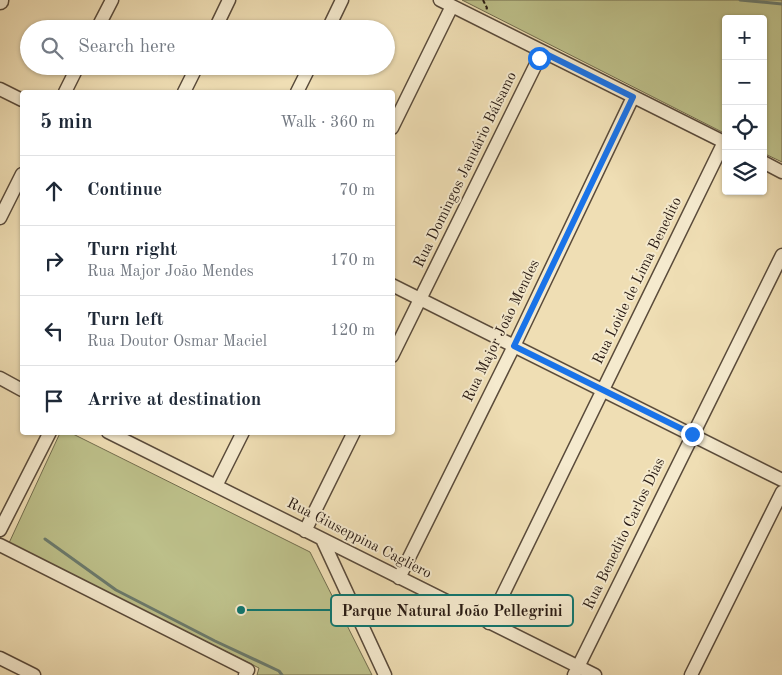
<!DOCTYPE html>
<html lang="en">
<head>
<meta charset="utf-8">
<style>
	:root { --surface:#fff; --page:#f6f6f7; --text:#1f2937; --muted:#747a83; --line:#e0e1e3 }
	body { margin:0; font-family:"Old Standard TT",serif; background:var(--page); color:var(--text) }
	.controls { position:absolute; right:15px; top:15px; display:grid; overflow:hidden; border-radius:5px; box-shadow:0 1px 4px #0004 }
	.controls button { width:45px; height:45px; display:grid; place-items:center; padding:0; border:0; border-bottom:1px solid var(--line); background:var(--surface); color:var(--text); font:25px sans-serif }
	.stop { position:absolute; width:15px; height:15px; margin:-11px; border:4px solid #1a73e8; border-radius:50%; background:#fff }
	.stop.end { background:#1a73e8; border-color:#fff; box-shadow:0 1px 5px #0008 }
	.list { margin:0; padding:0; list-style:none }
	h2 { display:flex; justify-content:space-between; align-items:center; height:65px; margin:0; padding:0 20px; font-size:21px }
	h2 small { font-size:16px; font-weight:400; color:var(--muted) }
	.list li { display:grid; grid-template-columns:32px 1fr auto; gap:15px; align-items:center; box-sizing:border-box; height:70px; padding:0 20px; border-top:1px solid var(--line) }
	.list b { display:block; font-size:19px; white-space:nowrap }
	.list p { margin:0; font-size:16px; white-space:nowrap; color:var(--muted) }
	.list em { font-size:16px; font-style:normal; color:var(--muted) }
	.icon { flex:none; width:28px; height:28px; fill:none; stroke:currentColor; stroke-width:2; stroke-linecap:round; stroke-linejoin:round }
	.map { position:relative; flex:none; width:782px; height:675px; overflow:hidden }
	.search { position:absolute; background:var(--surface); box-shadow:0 1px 4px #0004; left:20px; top:20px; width:375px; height:55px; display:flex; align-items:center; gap:12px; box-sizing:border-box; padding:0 18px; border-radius:28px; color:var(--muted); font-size:19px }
	.panel { position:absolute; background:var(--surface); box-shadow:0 1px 4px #0004; left:20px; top:90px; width:375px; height:345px; border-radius:5px }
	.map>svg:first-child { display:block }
	.green { fill:#bdc08a; stroke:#726d4e }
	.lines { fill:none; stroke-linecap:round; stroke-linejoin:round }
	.stream { stroke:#6c7b6d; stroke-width:3 }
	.minor-casing { stroke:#5a4b3b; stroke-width:15 }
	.tertiary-casing { stroke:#5a4b3b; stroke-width:19 }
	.path { stroke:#281a13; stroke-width:2; stroke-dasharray:4 2.5; stroke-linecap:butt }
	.minor { stroke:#f5eace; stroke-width:12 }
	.tertiary { stroke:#f5eace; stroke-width:16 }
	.route { stroke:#1a73e8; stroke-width:6 }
	.labels { text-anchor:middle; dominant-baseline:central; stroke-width:4; stroke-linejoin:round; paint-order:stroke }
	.street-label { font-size:15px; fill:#281a13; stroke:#f5eace }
	.leader { fill:none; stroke:#0f766e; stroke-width:2 }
	.callout-dot { fill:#0f766e; stroke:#f5eace; stroke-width:2 }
	.callout { fill:#f5eace; stroke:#0f766e; stroke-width:2 }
	.callout-label { font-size:16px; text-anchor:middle; font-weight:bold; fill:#281a13 }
</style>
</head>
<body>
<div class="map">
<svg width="782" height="675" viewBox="0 0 782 675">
	<rect width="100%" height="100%" fill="#efdeb4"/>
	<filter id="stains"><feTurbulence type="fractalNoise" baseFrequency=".004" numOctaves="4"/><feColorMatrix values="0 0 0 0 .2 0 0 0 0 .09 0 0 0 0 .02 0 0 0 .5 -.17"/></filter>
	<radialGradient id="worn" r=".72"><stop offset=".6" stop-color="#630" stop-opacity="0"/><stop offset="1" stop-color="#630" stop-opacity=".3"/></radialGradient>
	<!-- green -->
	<path class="green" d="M462 0H782V162L763 153V19H726V134Z
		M60 433H71L310 552 372 675H257L259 668 9 543Z"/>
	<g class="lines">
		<!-- stream -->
		<path class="stream" d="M740 0 782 4
			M45 539 116 590 215 641 279 671 282 675"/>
		<defs>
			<path id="minor" d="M440 0 726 143
				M97 29 112 0
				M215 29 229 0
				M328 29 342 0
				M0 89 22 100
				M65 92 78 66
				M184 92 197 66
				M297 92 310 66
				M392 128 452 6
				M763 162 782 172
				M0 218 22 174
				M392 285 782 480
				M392 356 542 52
				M0 378 22 390
				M108 432 595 675
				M216 486 243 432
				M0 530 50 432
				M305 531 354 432
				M322 539 385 675
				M0 545 248 670 245 675
				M399 578 514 346 633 97
				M489 623 724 142
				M0 658 34 675
				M574 675 782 255
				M691 675 782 492"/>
			<path id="tertiary" d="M0 1V0"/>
		</defs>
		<!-- minor casing -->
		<use href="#minor" class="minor-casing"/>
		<!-- tertiary casing -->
		<use href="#tertiary" class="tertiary-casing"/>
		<!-- path -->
		<path class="path" d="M483 0 487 8 486 10"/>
		<!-- minor -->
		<use href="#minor" class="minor"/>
		<!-- tertiary -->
		<use href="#tertiary" class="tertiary"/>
	</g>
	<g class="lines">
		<!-- route -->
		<path class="route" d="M539 58 542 52 633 97 514 346 692 434"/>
	</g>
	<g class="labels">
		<!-- street labels -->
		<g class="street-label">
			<text transform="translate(466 170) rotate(-64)">Rua Domingos Januário Bálsamo</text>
			<text transform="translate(638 281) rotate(-64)">Rua Loide de Lima Benedito</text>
			<text transform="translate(502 331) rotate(-64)">Rua Major João Mendes</text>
			<text transform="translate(625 534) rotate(-64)">Rua Benedito Carlos Dias</text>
			<text transform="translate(359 539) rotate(27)">Rua Giuseppina Cagliero</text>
		</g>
	</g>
	<!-- callouts -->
	<path class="leader" d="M241 610L331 610"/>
	<circle class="callout-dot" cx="241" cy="610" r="5"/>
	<rect class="callout" x="331" y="595" width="242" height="31" rx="5"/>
	<g class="callout-label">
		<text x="452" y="616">Parque Natural João Pellegrini</text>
	</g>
	<rect width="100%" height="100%" filter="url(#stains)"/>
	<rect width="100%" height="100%" fill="url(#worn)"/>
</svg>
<div class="controls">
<button>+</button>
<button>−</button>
<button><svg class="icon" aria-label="locate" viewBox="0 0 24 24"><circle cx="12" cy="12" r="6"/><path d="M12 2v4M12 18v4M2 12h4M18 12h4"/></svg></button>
<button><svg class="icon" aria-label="layers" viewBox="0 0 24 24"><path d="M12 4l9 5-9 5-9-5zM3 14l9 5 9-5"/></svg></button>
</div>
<div class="stop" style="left:539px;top:58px"></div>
<div class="stop end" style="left:692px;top:434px"></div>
<div class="search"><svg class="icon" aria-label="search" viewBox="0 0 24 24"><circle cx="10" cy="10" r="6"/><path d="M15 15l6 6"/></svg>Search here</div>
<section class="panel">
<h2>5 min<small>Walk · 360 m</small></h2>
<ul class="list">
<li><svg class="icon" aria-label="ahead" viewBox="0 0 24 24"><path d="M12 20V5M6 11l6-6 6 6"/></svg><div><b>Continue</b></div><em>70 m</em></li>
<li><svg class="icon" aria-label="right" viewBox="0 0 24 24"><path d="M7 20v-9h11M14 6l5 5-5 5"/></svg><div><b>Turn right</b><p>Rua Major João Mendes</p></div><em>170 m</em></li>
<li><svg class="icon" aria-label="left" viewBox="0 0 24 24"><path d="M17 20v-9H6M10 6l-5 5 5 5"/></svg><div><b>Turn left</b><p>Rua Doutor Osmar Maciel</p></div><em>120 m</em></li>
<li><svg class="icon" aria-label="arrive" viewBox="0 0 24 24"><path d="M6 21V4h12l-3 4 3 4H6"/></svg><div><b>Arrive at destination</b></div></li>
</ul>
</section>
</div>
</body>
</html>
